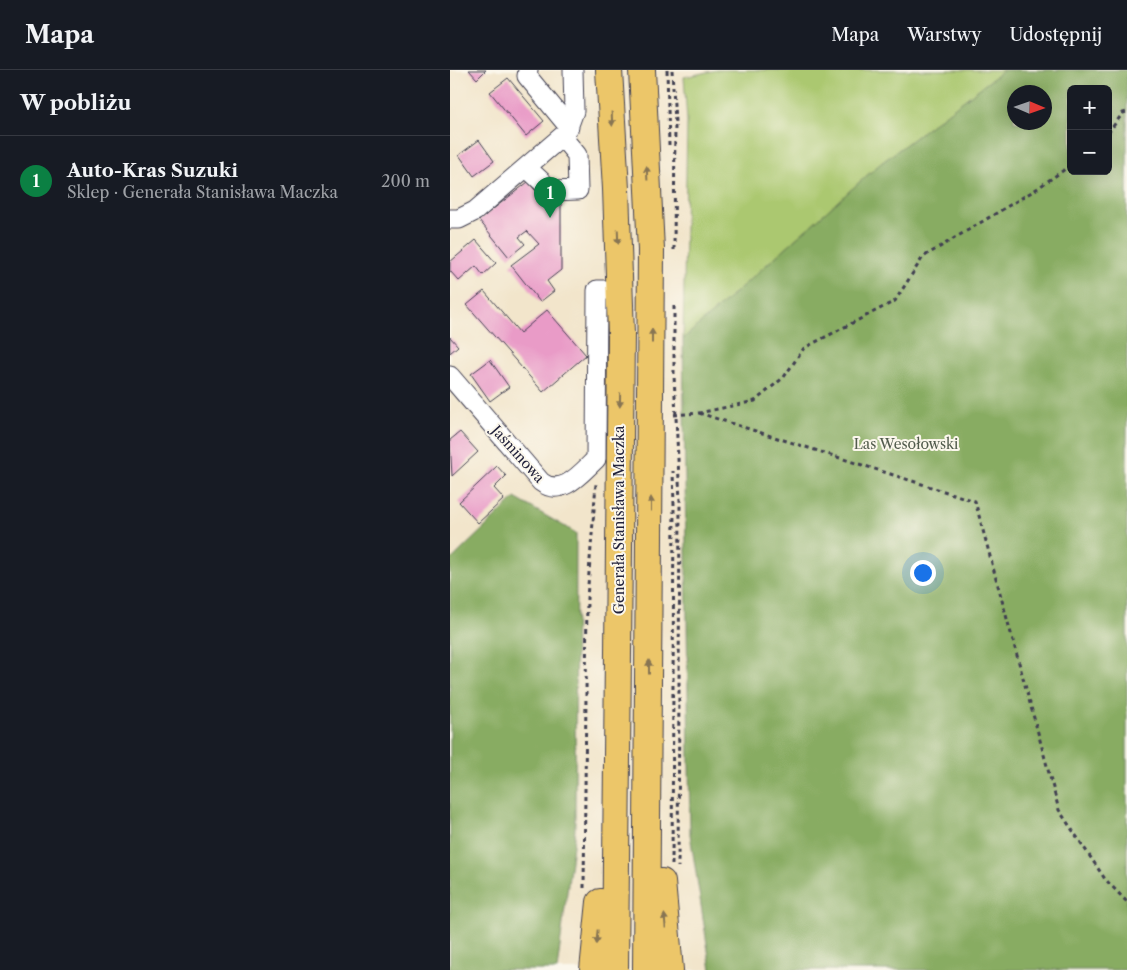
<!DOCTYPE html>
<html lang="pl">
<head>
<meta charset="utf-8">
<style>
	:root { --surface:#171b24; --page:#242831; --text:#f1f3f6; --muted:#9ea1a6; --line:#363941; --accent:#0b8043 }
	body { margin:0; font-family:"Libre Caslon Text",serif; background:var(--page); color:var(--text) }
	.controls { position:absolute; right:15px; top:15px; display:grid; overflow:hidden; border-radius:8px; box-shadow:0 5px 20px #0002 }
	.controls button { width:45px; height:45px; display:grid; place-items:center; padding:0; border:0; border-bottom:1px solid var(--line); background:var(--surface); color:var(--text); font:25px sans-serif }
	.compass { position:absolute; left:557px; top:15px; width:45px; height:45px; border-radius:50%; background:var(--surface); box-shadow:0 5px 20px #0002; rotate:92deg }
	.you { position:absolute; left:472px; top:502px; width:18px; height:18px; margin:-12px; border:4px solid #fff; border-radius:50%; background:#1a73e8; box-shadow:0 0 0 8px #1a73e833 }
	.badge { display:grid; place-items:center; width:32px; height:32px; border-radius:50%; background:var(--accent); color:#fff; font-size:16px; font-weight:700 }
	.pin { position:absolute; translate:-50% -41px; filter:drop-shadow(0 1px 2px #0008) }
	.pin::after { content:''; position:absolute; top:26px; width:18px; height:15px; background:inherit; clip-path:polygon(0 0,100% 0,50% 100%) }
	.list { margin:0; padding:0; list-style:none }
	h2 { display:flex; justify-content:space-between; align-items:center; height:65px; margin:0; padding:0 20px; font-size:21px }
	h2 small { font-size:16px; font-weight:400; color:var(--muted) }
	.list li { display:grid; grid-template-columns:32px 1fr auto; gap:15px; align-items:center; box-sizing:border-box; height:90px; padding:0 20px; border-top:1px solid var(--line) }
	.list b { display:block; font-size:19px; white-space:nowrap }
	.list p { margin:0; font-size:16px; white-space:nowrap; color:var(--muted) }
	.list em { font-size:16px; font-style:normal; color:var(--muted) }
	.map { position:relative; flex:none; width:677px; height:900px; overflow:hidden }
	header { display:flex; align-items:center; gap:30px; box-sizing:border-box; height:70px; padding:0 25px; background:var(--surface); border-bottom:1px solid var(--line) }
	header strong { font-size:24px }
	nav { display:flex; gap:28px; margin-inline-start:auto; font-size:18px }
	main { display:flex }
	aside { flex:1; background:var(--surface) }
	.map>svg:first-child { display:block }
	.green { fill:#abc86f; stroke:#667555 }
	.forest { fill:#88ac62; stroke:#55674e; fill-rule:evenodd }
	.building { fill:#e99bc7 }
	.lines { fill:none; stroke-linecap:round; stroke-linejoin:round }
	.minor-casing { stroke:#413f51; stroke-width:21 }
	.highway-casing { stroke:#413f51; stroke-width:28 }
	.path { stroke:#413f51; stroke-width:3; stroke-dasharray:4 4; stroke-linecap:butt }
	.minor { stroke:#fff; stroke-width:19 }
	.highway { stroke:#ecc669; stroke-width:26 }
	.oneway { fill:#877452 }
	.labels { text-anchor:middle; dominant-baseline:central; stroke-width:4; stroke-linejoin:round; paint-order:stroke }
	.park-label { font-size:14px; fill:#525c4d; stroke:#fbf7ec }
	.street-label { font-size:14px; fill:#22223b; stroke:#fbf7ec }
</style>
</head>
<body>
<header>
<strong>Mapa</strong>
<nav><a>Mapa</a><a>Warstwy</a><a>Udostępnij</a></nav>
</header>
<main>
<aside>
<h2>W pobliżu<small></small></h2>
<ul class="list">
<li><span class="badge">1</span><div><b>Auto-Kras Suzuki</b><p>Sklep · Generała Stanisława Maczka</p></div><em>200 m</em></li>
</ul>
</aside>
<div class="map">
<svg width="677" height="900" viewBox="0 0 677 900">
	<rect width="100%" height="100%" fill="#fbf7ec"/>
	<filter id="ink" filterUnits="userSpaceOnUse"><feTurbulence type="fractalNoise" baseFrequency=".02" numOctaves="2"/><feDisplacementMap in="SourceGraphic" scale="10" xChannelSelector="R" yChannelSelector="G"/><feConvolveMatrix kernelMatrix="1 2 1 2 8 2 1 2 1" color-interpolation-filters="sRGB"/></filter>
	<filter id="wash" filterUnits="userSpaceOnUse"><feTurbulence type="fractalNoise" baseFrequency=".0096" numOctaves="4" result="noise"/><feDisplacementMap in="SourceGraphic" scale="20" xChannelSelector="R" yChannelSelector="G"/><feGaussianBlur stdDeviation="1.12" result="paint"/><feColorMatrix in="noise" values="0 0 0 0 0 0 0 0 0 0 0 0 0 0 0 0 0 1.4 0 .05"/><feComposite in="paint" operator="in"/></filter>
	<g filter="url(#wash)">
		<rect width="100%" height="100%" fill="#f2e5cb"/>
		<!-- green -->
		<path class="green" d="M267 0H554L430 94 233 269 237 51 234 7Z"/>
		<!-- forest -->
		<path class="forest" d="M554 0H677V900H261L240 764 233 269 430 94ZM621 19H658V101H621ZM564 22H594V52H564Z
			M65 428 126 463 125 760 107 900H0V491Z"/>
		<g id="blocks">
			<!-- building -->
			<path class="building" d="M19 0H36L27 9Z
				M58 8 94 51 76 66 40 22Z
				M29 70 44 91 24 106 9 85Z
				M78 112 94 130 111 129V200L97 211 104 221 90 232 61 195 89 174 77 161 69 167 75 174 59 187 29 150Z
				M26 170 46 193 33 205 26 196 9 211 0 201V192Z
				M34 221 70 263 97 240 136 285 93 322 17 235Z
				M0 267 8 276 0 283Z
				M40 290 59 317 40 331 21 304Z
				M10 362 28 382 2 406 0 370Z
				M47 396 56 406 44 418 54 429 28 453 9 432Z"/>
		</g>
	</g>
	<g filter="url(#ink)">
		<use href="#blocks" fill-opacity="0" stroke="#413f51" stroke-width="1"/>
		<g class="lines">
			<defs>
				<path id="minor" d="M78 0 77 6 119 57
					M77 98 102 121 128 120 127 85 112 67
					M0 149H9L25 141 116 63 124 41 123 0
					M0 306 91 412C112 428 132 402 146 389L147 220H170"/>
				<path id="highway" d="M159 0 166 119 171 264 165 900
					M192 0 201 180 196 900
					M212 812 220 900
					M143 900 150 832"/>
			</defs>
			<!-- minor casing -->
			<use href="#minor" class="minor-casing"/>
			<!-- highway casing -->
			<use href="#highway" class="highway-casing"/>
			<!-- path -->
			<path class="path" d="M217 0 219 75
				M222 0 225 52 224 180
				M658 63 673 43 677 42
				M224 236V305L230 431 228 797
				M249 343 525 431 609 740 655 809 677 832
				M224 345 249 343 305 331 334 307 354 278 445 231 473 187 585 120 621 95
				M222 795 224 435 223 401
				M134 818 137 528 146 414"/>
			<!-- minor -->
			<use href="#minor" class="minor"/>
			<!-- highway -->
			<use href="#highway" class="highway"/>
		</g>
		<!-- one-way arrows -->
		<defs><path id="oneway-solid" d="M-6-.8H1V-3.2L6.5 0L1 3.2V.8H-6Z" transform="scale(1.25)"/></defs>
		<g class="oneway">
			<use href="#oneway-solid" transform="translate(162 49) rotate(87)"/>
			<use href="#oneway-solid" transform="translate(197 103) rotate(-93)"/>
			<use href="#oneway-solid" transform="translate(168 167) rotate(88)"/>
			<use href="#oneway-solid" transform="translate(202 266) rotate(-90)"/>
			<use href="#oneway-solid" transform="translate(170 330) rotate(91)"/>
			<use href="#oneway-solid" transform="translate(201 434) rotate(-90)"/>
			<use href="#oneway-solid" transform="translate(199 597) rotate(-90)"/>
			<use href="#oneway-solid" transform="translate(215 851) rotate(-95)"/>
			<use href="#oneway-solid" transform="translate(147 867) rotate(95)"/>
		</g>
	</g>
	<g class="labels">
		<!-- park labels -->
		<g class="park-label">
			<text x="456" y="374">Las Wesołowski</text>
		</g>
		<!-- street labels -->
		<g class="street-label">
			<text transform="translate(68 384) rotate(48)">Jaśminowa</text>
			<text transform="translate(169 450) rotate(-90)">Generała Stanisława Maczka</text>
		</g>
	</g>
</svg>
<div class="controls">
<button>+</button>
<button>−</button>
</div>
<svg class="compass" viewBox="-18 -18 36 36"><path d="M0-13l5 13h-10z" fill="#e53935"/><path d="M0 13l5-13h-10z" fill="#9ea1a6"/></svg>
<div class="you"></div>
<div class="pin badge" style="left:100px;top:148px">1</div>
</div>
</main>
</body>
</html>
